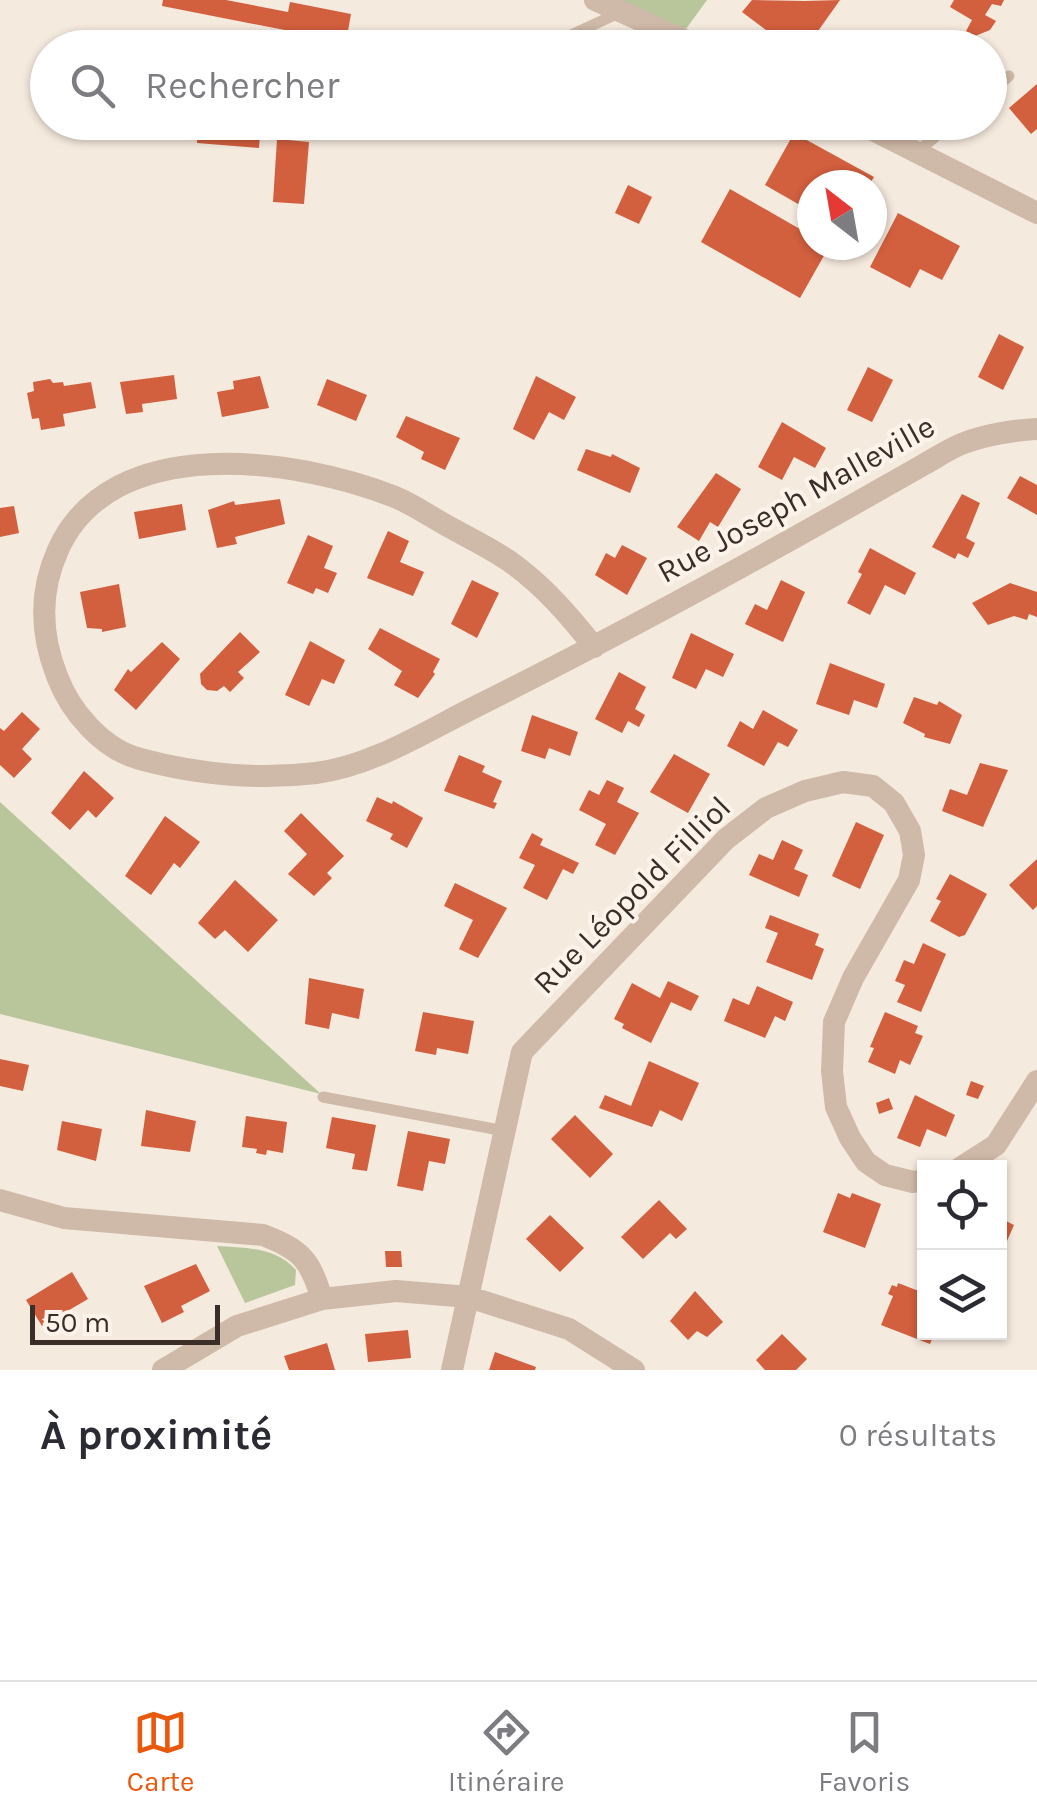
<!DOCTYPE html>
<html lang="fr">
<head>
<meta charset="utf-8">
<style>
	:root { --surface:#fff; --page:#f2f2f3; --text:#2b2b33; --muted:#7c7c81; --line:#e1e1e2; --accent:#ea580c }
	body { margin:0; font-family:Karla,sans-serif; background:var(--page); color:var(--text) }
	.controls { position:absolute; right:30px; bottom:30px; display:grid; overflow:hidden; border-radius:0px; box-shadow:0 2px 8px #0004 }
	.controls button { width:90px; height:90px; display:grid; place-items:center; padding:0; border:0; border-bottom:2px solid var(--line); background:var(--surface); color:var(--text); font:50px sans-serif }
	.compass { position:absolute; left:797px; top:170px; width:90px; height:90px; border-radius:50%; background:var(--surface); box-shadow:0 2px 8px #0004; rotate:329deg }
	.scale { position:absolute; left:30px; bottom:25px; width:190px; box-sizing:border-box; padding-left:10px; border:5px solid #3b2e29; border-top:0; font-size:28px; line-height:35px; white-space:nowrap; color:#3b2e29; -webkit-text-stroke:8px #fcf4eb; paint-order:stroke }
	.list { margin:0; padding:0; list-style:none }
	h2 { display:flex; justify-content:space-between; align-items:center; height:130px; margin:0; padding:0 40px; font-size:42px }
	h2 small { font-size:32px; font-weight:400; color:var(--muted) }
	.icon { flex:none; width:55px; height:55px; fill:none; stroke:currentColor; stroke-width:2; stroke-linecap:round; stroke-linejoin:round }
	.map { position:relative; flex:none; width:1037px; height:1370px; overflow:hidden }
	.search { position:absolute; background:var(--surface); box-shadow:0 2px 8px #0004; left:30px; right:30px; top:30px; height:110px; display:flex; align-items:center; gap:25px; box-sizing:border-box; padding:0 35px; border-radius:55px; color:var(--muted); font-size:38px }
	.sheet { height:310px; background:var(--surface) }
	nav { display:flex; justify-content:space-around; align-items:center; box-sizing:border-box; height:140px; border-top:2px solid var(--line); background:var(--surface); font-size:28px; color:var(--muted) }
	nav a { display:grid; justify-items:center; gap:5px }
	nav .on { color:var(--accent) }
	.map>svg:first-child { display:block }
	.green { fill:#b9c69b }
	.building { fill:#d25f3e }
	.lines { fill:none; stroke-linecap:round; stroke-linejoin:round }
	.lane { stroke:#cfb9a8; stroke-width:11 }
	.street { stroke:#cfb9a8; stroke-width:22 }
	.labels { text-anchor:middle; dominant-baseline:central; stroke-width:8; stroke-linejoin:round; paint-order:stroke }
	.street-label { font-size:32px; fill:#3b2e29; stroke:#fcf4eb }
</style>
</head>
<body>
<div class="map">
<svg width="1037" height="1370" viewBox="0 0 1037 1370">
	<rect width="100%" height="100%" fill="#f5eade"/>
	<!-- green -->
	<path class="green" d="M617 0H707L686 29Z
		M0 802 321 1094 0 1014Z
		M217 1246C246 1248 276 1247 296 1270L295 1285 245 1303Z"/>
	<!-- building -->
	<path class="building" d="M163 0H226L288 12 290 2 351 14 346 42 162 6Z
		M752 0 805 1 840 0 806 48H790L742 12Z
		M954 0H1004L1001 6 992 4 985 15 996 21 990 30 975 36 966 31 972 20 950 7Z
		M409 39 433 45 434 41 454 48H407Z
		M1037 84V129L1031 134 1009 108Z
		M164 122H261L259 148 197 143V139L163 136Z
		M794 133 874 177 869 185H812V212L765 185Z
		M277 139 309 142 304 204 273 202Z
		M628 185 652 197 639 224 615 213Z
		M730 189 812 236V245H830L800 298 701 242Z
		M898 213 960 246 942 280 920 269 910 288 870 267Z
		M999 334 1024 347 1003 390 978 377Z
		M868 367 893 380 872 422 847 410Z
		M174 375 177 399 142 404 143 412 126 414 120 382Z
		M260 376 269 408 222 417 217 392 234 389 233 381Z
		M536 376 576 397 564 420 549 412 534 440 513 429Z
		M50 379 53 383 63 382 64 386 91 382 96 408 63 414 65 426 41 430 39 418 32 419 27 393 34 391 33 382Z
		M327 379 367 395 356 421 317 405Z
		M406 416 460 438 445 470 421 459 424 452 396 437Z
		M782 422 826 448 815 468 794 457 782 480 758 467Z
		M586 449 611 457 612 454 640 468 630 493 577 470Z
		M716 473 741 489 718 527 710 522 699 541 677 527Z
		M1020 476 1037 485V515L1007 498Z
		M962 494 980 503 966 538 975 543 968 558 958 553 955 559 932 547Z
		M280 499 285 524 235 537 237 544 217 548 208 510 234 501 235 505Z
		M182 504 186 530 139 539 134 512Z
		M14 506 19 533 0 537V508Z
		M388 531 409 541 400 562 424 572 413 596 367 578Z
		M308 535 333 546 324 568 337 573 328 593 316 588 313 594 287 583Z
		M622 545 647 558 627 595 595 575 606 553 615 558Z
		M870 548 916 573 905 595 885 585 870 615 847 603 862 574 858 572Z
		M472 580 499 593 477 638 451 624Z
		M781 580 805 592 783 642 745 624 755 604 767 610Z
		M1010 583 1037 592V617L1029 614 1027 620 1014 616 988 625 972 603Z
		M119 584 126 627 102 632V629L87 628 80 592Z
		M380 628 440 659 433 672 435 674 418 698 394 685 402 671 368 649Z
		M240 632 260 652 238 672 244 678 230 692 224 686 217 691 207 690 201 684 200 674Z
		M691 633 734 654 723 677 706 669 696 689 672 678Z
		M310 641 345 660 334 684 322 679 309 706 285 695Z
		M162 642 180 659 136 710 114 690 128 669 131 672Z
		M830 663 885 684 877 708 854 700 849 715 816 704Z
		M619 672 646 687 635 709 645 715 639 727 628 721 622 733 595 719Z
		M914 697 937 705 939 701 962 715 950 744 924 737 925 734 903 723Z
		M763 710 798 730 788 747 778 742 764 766 727 746 740 721 753 729Z
		M22 712 40 729 22 749 32 759 14 778 0 765V728L4 731Z
		M532 715 578 732 570 756 549 748 545 759 521 751Z
		M674 754 710 774 688 813 650 792Z
		M459 755 485 766 482 772 502 781 493 802 497 803 494 809 444 791Z
		M980 763 1008 770 983 827 942 811 950 789 967 795Z
		M84 771 114 798 96 818 88 810 70 830 51 813Z
		M607 780 624 788 617 802 639 813 615 855 595 845 606 824 579 810 589 790 599 795Z
		M377 797 392 804 393 801 423 818 407 848 390 839 393 834 366 821Z
		M301 813 344 856 327 873 332 878 314 896 288 874 307 854 284 831Z
		M165 816 200 842 180 868 174 863 151 895 125 876Z
		M856 822 884 835 860 889 832 876Z
		M532 833 543 839 540 845 579 863 573 874 563 869 547 900 523 888 535 865 519 858Z
		M782 840 803 850 794 869 808 875 799 897 749 875 759 854 773 860Z
		M1037 859V906L1033 910 1009 885Z
		M950 874 987 894 965 935 959 937 930 921 941 901 936 899Z
		M235 880 278 920 248 952 225 930 215 939 198 923Z
		M455 883 507 908 478 958 459 949 473 920 444 906Z
		M770 915 819 934 815 945 824 949 812 980 766 962 778 933 765 928Z
		M923 943 946 954 921 1012 897 1002 905 985 895 981 904 960 914 964Z
		M309 978 364 989 359 1019 332 1013 329 1029 305 1024Z
		M668 981 699 996 691 1011 671 1002 651 1043 622 1028 624 1024 614 1019 632 983 660 998Z
		M757 986 793 1002 785 1021 775 1016 765 1038 724 1021 733 998 749 1005Z
		M423 1012 474 1021 468 1054 437 1048 436 1055 415 1051Z
		M885 1012 918 1026 915 1033 923 1036 910 1065 900 1060 895 1074 868 1062 874 1048 870 1047Z
		M0 1059 29 1065 23 1091 0 1086Z
		M649 1061 699 1083 682 1121 660 1110 652 1127 599 1108 605 1095 631 1106Z
		M971 1081 984 1086 978 1099 966 1095Z
		M915 1095 955 1115 946 1137 927 1129 920 1147 897 1138Z
		M889 1098 893 1109 879 1114 876 1103Z
		M146 1110 196 1121 190 1152 141 1146Z
		M575 1115 613 1154 590 1178 551 1139Z
		M246 1116 287 1122 283 1153 267 1150 266 1155 256 1153 257 1149 242 1147Z
		M332 1117 376 1125 367 1171 352 1169 355 1154 326 1148Z
		M62 1121 102 1129 96 1161 57 1150Z
		M408 1131 450 1139 445 1164 429 1161 423 1191 397 1186Z
		M838 1193 850 1198 852 1193 881 1204 865 1248 823 1232Z
		M659 1200 687 1229 676 1239 670 1233 643 1259 621 1237Z
		M550 1215 584 1248 560 1272 526 1239Z
		M1000 1218 1014 1225 1000 1257Z
		M385 1251H401L402 1267H386Z
		M196 1264 210 1291 181 1306 184 1312 162 1323 144 1286Z
		M72 1272 88 1299 42 1326 26 1300Z
		M898 1283 924 1293V1332H935L930 1344 881 1325 893 1296 888 1294 892 1285 897 1287Z
		M695 1291 723 1322 707 1337 697 1331 688 1340 670 1321Z
		M408 1330 411 1358 368 1362 365 1334Z
		M782 1334 807 1359 796 1370H765L756 1360Z
		M327 1343 335 1370H289L284 1356Z
		M495 1352 536 1367 535 1370H489Z"/>
	<g class="lines">
		<!-- lane -->
		<path class="lane" d="M318 43 327 48
			M543 48 621 12
			M990 93 1009 76
			M917 152 953 122
			M323 1097 505 1131"/>
		<!-- street -->
		<path class="street" d="M595 0 702 48
			M857 122 1037 213
			M594 647C569 615 543 585 509 561 489 547 465 536 444 524 428 515 412 504 395 497 297 458 111 431 58 550 39 592 40 633 57 676 70 711 102 749 140 759 196 774 258 780 316 773 373 766 428 730 479 705 599 645 716 582 833 516 863 499 893 482 923 465 936 458 950 448 964 443 985 435 1014 430 1037 429
			M960 1168 996 1145 1037 1081
			M0 1200 64 1218 263 1235C302 1250 310 1260 322 1299
			M163 1370 237 1326 322 1299 396 1291 469 1297 569 1329 634 1370
			M452 1370 522 1052 726 839 766 808 805 791 843 782 873 786 894 803 910 831 914 855 909 880 853 978 834 1022 832 1071 836 1107 850 1138 866 1162 885 1175 913 1182 924 1180"/>
	</g>
	<g class="labels">
		<!-- street labels -->
		<g class="street-label">
			<text transform="translate(796 499) rotate(-29)">Rue Joseph Malleville</text>
			<text transform="translate(632 895) rotate(-45)">Rue Léopold Filliol</text>
		</g>
	</g>
</svg>
<div class="controls">
<button><svg class="icon" aria-label="locate" viewBox="0 0 24 24"><circle cx="12" cy="12" r="6"/><path d="M12 2v4M12 18v4M2 12h4M18 12h4"/></svg></button>
<button><svg class="icon" aria-label="layers" viewBox="0 0 24 24"><path d="M12 4l9 5-9 5-9-5zM3 14l9 5 9-5"/></svg></button>
</div>
<svg class="compass" viewBox="-18 -18 36 36"><path d="M0-13l5 13h-10z" fill="#e53935"/><path d="M0 13l5-13h-10z" fill="#7c7c81"/></svg>
<div class="scale">50 m</div>
<div class="search"><svg class="icon" aria-label="search" viewBox="0 0 24 24"><circle cx="10" cy="10" r="6"/><path d="M15 15l6 6"/></svg>Rechercher</div>
</div>
<section class="sheet">
<h2>À proximité<small>0 résultats</small></h2>
<ul class="list">
</ul>
</section>
<nav>
<a class="on"><svg class="icon" aria-label="map" viewBox="0 0 24 24"><path d="M3 6l6-2 6 2 6-2v14l-6 2-6-2-6 2zM9 4v14M15 6v14"/></svg>Carte</a>
<a><svg class="icon" aria-label="directions" viewBox="0 0 24 24"><path d="M12 3l9 9-9 9-9-9zM9 14v-3h6M13 9l2 2-2 2"/></svg>Itinéraire</a>
<a><svg class="icon" aria-label="saved" viewBox="0 0 24 24"><path d="M7 4h10v16l-5-4-5 4z"/></svg>Favoris</a>
</nav>
</body>
</html>
